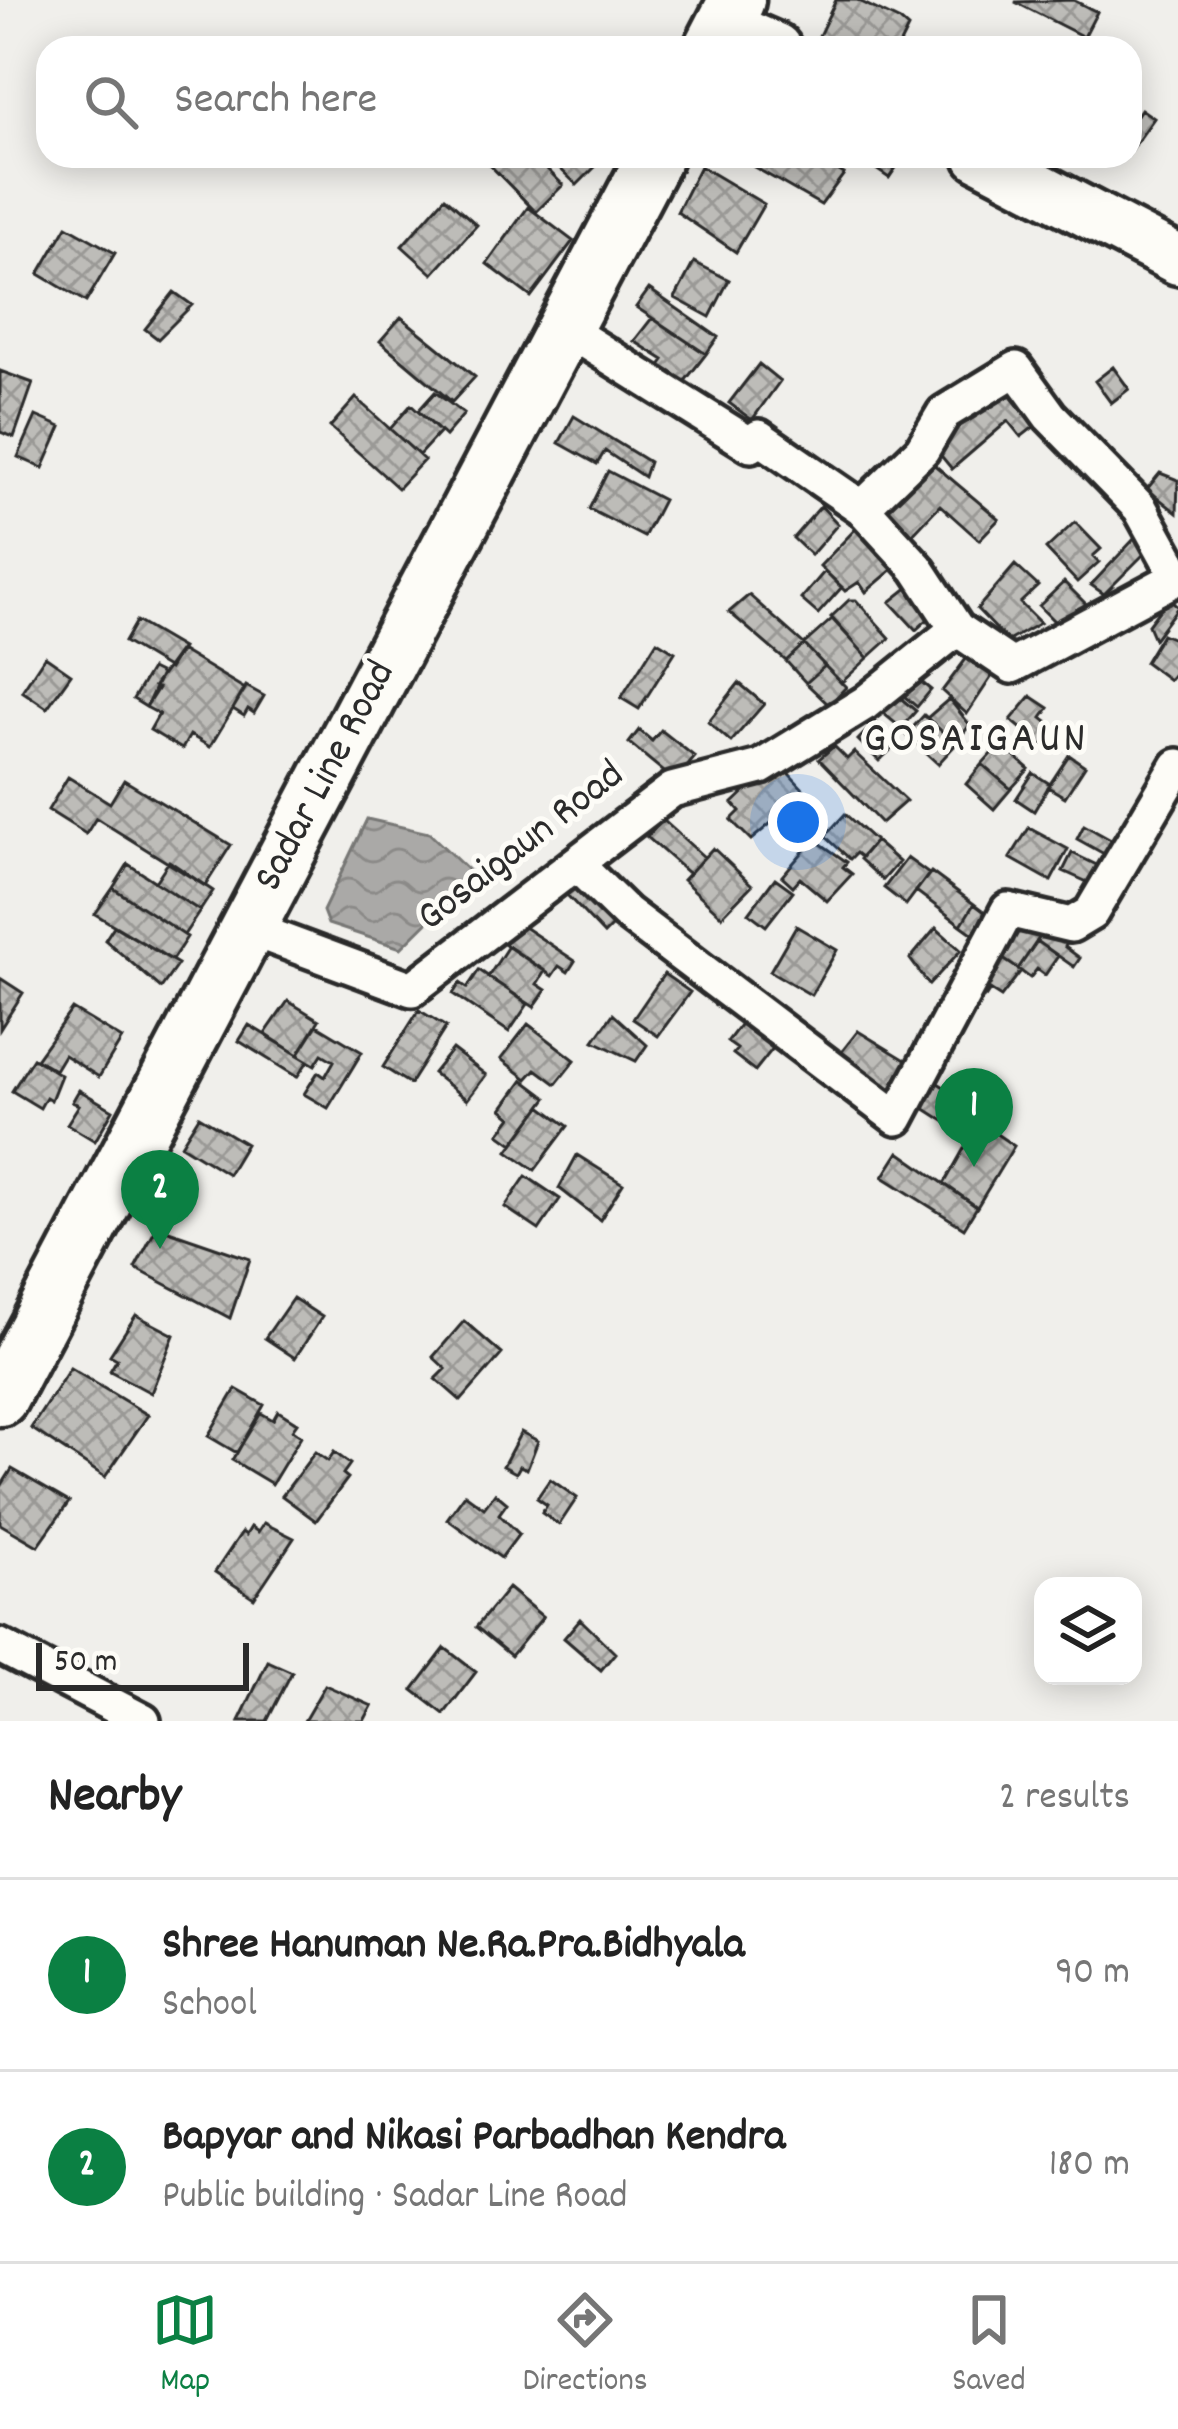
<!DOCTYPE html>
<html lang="en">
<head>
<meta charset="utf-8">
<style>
	:root { --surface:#fff; --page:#f6f6f6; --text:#222; --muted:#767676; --line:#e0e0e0; --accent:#0b8043 }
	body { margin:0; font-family:Dekko,sans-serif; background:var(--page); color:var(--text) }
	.controls { position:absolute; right:36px; bottom:36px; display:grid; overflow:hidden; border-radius:24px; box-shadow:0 6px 30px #0003 }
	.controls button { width:108px; height:108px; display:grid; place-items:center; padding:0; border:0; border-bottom:3px solid var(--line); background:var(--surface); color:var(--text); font:60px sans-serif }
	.scale { position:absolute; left:36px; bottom:30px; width:213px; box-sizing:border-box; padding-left:12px; border:6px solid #2b2b2b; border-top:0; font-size:33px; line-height:42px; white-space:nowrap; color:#2b2b2b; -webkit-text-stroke:9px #fdfcf7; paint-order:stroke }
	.you { position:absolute; left:798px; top:822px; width:42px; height:42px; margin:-30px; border:9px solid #fff; border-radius:50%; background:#1a73e8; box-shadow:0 0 0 18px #1a73e833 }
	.badge { display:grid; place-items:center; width:78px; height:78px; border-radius:50%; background:var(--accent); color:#fff; font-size:39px; font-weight:700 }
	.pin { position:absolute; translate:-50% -99px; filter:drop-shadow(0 3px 6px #0008) }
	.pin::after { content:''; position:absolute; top:63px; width:42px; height:36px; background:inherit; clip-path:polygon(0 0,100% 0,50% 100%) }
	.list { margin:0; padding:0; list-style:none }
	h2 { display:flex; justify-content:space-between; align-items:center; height:156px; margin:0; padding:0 48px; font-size:51px }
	h2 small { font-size:39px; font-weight:400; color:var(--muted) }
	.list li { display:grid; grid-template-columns:78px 1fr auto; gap:36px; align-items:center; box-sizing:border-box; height:192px; padding:0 48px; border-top:3px solid var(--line) }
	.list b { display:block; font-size:45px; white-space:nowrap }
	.list p { margin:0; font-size:39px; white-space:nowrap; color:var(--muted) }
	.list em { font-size:39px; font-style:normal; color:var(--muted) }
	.icon { flex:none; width:66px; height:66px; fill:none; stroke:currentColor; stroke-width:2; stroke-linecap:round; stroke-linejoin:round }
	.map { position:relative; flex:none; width:1178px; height:1721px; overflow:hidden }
	.search { position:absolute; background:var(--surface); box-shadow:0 6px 30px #0003; left:36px; right:36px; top:36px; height:132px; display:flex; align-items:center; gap:30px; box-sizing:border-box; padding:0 42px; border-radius:36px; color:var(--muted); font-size:45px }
	.sheet { height:540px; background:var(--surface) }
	nav { display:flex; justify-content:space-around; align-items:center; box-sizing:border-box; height:168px; border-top:3px solid var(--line); background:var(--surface); font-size:33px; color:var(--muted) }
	nav a { display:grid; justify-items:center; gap:6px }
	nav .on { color:var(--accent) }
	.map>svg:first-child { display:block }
	.water { fill:url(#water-waves); stroke:#777775; stroke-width:3 }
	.building { fill:url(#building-cross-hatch); stroke:#2b2b2b; stroke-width:3 }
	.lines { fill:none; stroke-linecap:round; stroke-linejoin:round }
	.street-casing { stroke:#2b2b2b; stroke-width:42 }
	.secondary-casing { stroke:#2b2b2b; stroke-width:57 }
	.primary-casing { stroke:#2b2b2b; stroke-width:63 }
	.street { stroke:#fdfcf7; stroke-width:33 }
	.secondary { stroke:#fdfcf7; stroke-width:48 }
	.primary { stroke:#fdfcf7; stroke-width:54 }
	.labels { text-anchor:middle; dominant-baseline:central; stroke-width:10; stroke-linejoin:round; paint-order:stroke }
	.street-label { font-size:42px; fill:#2b2b2b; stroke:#fdfcf7 }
	.neighbourhood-label { font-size:45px; letter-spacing:3px; fill:#2b2b2b; stroke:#fdfcf7 }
</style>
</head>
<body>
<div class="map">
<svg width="1178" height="1721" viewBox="0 0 1178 1721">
	<defs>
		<pattern id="water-waves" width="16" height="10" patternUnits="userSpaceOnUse" patternTransform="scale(3)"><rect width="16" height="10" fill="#aaa9a7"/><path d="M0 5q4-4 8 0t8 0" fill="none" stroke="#8b8a88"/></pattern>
		<pattern id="building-cross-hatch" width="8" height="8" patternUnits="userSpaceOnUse" patternTransform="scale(3)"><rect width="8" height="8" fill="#bdbcb8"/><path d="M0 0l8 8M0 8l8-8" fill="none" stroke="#9a9996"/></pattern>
	</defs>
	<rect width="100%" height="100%" fill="#f0efeb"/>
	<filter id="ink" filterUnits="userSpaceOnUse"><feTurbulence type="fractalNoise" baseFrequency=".00833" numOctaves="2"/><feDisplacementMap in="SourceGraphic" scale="24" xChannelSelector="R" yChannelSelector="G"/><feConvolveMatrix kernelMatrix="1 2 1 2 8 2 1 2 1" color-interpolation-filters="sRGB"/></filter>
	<g filter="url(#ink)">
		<!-- water -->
		<path class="water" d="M367 819 429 833 474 876 401 948 328 924 323 911Z"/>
		<!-- building -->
		<path class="building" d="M836 0H857L900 21 908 28 898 48 815 44Z
			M1073 0 1097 12 1084 37 1015 2Z
			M1141 109 1154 118 1130 152V114L1135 118Z
			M481 156H534L563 185 536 212Z
			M547 156H596L601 161 577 185Z
			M760 156H847L839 171 844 174 821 205 754 167Z
			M857 156H904L889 178Z
			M700 166 764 204 736 252 677 212Z
			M445 197 477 225 433 274 402 246Z
			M528 207 573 241 531 297 487 264Z
			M67 226 115 253 86 302 39 274Z
			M694 262 729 280 710 317 675 298Z
			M649 289 718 337 706 354 636 307Z
			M174 292 192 305 158 339 145 329Z
			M401 317 475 377 452 402 380 341Z
			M652 318 706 354 685 381 659 367 664 360 634 341Z
			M759 364 780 381 752 420 729 403Z
			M1113 367 1129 389 1111 403 1095 381Z
			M0 371 33 383 14 437 0 432Z
			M1003 387 1035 426 1021 437 1008 421 952 469 933 446Z
			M435 392 464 414 445 436 418 411Z
			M356 398 424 460 398 488 330 427Z
			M411 405 440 432 419 455 390 429Z
			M36 416 61 427 43 468 18 457Z
			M574 416 649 462 644 477 605 451 597 464 559 443Z
			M925 457 999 519 979 540 940 505 909 538 878 511Z
			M608 471 663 500 644 537 589 509Z
			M1160 473 1178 480 1177 513 1147 489Z
			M821 506 838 524 811 555 793 538Z
			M865 519 900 563 866 592 859 582 845 591 820 566Z
			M1075 522 1101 549 1093 556 1099 562 1077 582 1046 549Z
			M1135 538 1149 549 1104 594 1091 585Z
			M1015 565 1038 586 1020 603 1040 623 1008 641 977 609Z
			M825 571 842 587 818 614 801 599Z
			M915 582 939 609 916 630 890 602Z
			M1064 582 1090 608 1060 627 1039 606Z
			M749 595 804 644 786 661 729 612Z
			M1168 599 1178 607 1154 639 1148 625Z
			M849 600H856L890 638 868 658 831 617Z
			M832 619 868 658 841 683 804 644Z
			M136 621 182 648 169 669 124 642Z
			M1162 634 1178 641V669L1169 680 1145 662Z
			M657 641 675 652 639 709 621 698Z
			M804 644 825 666 806 683 786 661Z
			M180 650 245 689 210 747 190 735 182 749 150 730 159 714 146 707 158 688 154 686Z
			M972 651 996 670 967 714 942 691Z
			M45 656 71 674 47 708 22 691Z
			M825 666 846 687 829 705 806 683Z
			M151 669 161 674 146 707 133 699Z
			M907 670 931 690 917 707 893 687Z
			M739 683 764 704 731 742 708 722Z
			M246 686 264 696 254 713 248 709 244 716 233 709Z
			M898 696 916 711 901 728 883 713Z
			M1031 696 1049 708 1042 718 1057 730 1042 746 1011 720Z
			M949 699 970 725 955 743 927 718Z
			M924 715 956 744 938 764 906 735Z
			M875 722 898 743 879 761 858 740Z
			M639 730 652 741 661 730 695 757 675 781 629 743Z
			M1000 744 1029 769 1011 789 982 764Z
			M834 746 847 759 854 752 906 801 881 823 819 759Z
			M1069 755 1085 766 1065 797 1048 787Z
			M777 761 807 793 751 840 731 820 740 811 733 803Z
			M982 764 1011 789 994 809 966 784Z
			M1033 773 1050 784 1034 811 1016 799Z
			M68 777 110 803 124 780 231 845 205 886 96 818 86 834 48 810Z
			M845 814 875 841 861 857 856 853 850 859 825 836Z
			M663 820 704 857 689 874 647 837Z
			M1084 825 1122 846 1115 860 1077 839Z
			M1029 828 1068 849 1051 881 1010 858Z
			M814 839 847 862 843 867 852 874 827 901 800 878 793 886 782 876Z
			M875 841 899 862 883 880 860 859Z
			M713 848 752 885 722 916 683 880Z
			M1072 853 1111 872 1103 889 1063 871Z
			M907 858 929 874 906 905 884 888Z
			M169 861 213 891 200 911 155 882Z
			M128 864 200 911 184 935 113 888Z
			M931 872 974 904 961 925 916 891Z
			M775 878 793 891 766 926 749 913Z
			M582 881 619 919 604 934 567 895Z
			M113 888 187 937 172 960 95 914Z
			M974 904 997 921 983 941 961 925Z
			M1010 917 1040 937 1018 969 988 949Z
			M518 923 575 961 568 972 559 966 552 976 504 944Z
			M1049 924 1070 938 1065 947 1080 958 1074 967 1037 941Z
			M114 926 178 964 161 988 105 940Z
			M796 926 837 950 811 995 770 971Z
			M936 928 961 950 929 985 910 959Z
			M1037 941 1058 956 1045 975 1037 969 1030 978 1018 969Z
			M508 946 545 971 537 984 546 990 534 1007 488 977Z
			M993 952 1021 971 1001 997 990 990 986 996 970 984Z
			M479 970 528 1004 509 1032 453 994 460 983 467 988Z
			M664 974 690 992 658 1036 633 1019Z
			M0 978 23 993 0 1029Z
			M288 1001 319 1020 298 1055 265 1034Z
			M72 1009 122 1039 99 1077 64 1055 55 1070 36 1059Z
			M419 1010 446 1027 410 1084 383 1067Z
			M613 1014 647 1045 636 1061 594 1041Z
			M746 1017 778 1042 755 1071 733 1054 737 1049 727 1042Z
			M528 1024 575 1060 556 1084 536 1069 527 1079 501 1059Z
			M249 1025 308 1061 297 1077 239 1041Z
			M317 1025 362 1052 328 1108 304 1094 318 1072 325 1077 334 1061 322 1054 315 1065 298 1055Z
			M858 1031 917 1067 898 1100 836 1059Z
			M452 1049 486 1075 467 1100 433 1073Z
			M33 1058 61 1075 51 1100 46 1097 40 1108 12 1091Z
			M930 1078 985 1113 969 1137 913 1101Z
			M523 1080 547 1098 513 1144 499 1134 512 1117 502 1109Z
			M79 1090 113 1110 95 1141 67 1124 79 1105 72 1102Z
			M541 1106 568 1126 535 1170 508 1151Z
			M199 1116 246 1144 228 1174 181 1145Z
			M979 1122 1014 1146 977 1207 944 1184Z
			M899 1152 977 1207 964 1228 883 1177Z
			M577 1155 623 1184 600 1220 559 1188Z
			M526 1176 560 1199 539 1230 505 1207Z
			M157 1227 250 1259 230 1318 135 1268Z
			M293 1298 322 1317 295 1358 265 1338Z
			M136 1315 174 1335 151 1393 110 1371 117 1359 110 1355Z
			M464 1321 502 1354 461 1401 436 1379 446 1369 433 1357Z
			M70 1368 148 1415 105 1477 31 1428Z
			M236 1389 264 1405 237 1453 208 1436Z
			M278 1411 297 1423 292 1430 301 1436 272 1484 232 1460 261 1413 273 1420Z
			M521 1432 538 1441 527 1469 520 1466 516 1473 503 1466Z
			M315 1452 328 1461 334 1452 350 1464 343 1474 348 1478 316 1521 282 1496Z
			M12 1469 69 1502 38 1546 0 1524V1488Z
			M550 1479 577 1498 559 1525 542 1513 547 1505 537 1498Z
			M495 1493 507 1503 499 1514 519 1534 501 1558 447 1519 465 1494 484 1508Z
			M264 1523 294 1538 254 1598 215 1572 242 1532 246 1535 251 1527 258 1532Z
			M508 1588 543 1617 511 1656 476 1627Z
			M580 1619 615 1653 601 1670 564 1638Z
			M445 1648 476 1672 444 1714 413 1690Z
			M268 1661 292 1672 267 1721H239Z
			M325 1685 372 1706 364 1721H304Z"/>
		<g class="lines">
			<defs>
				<path id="street" d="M862 508 922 450 944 413 1016 369 1050 416 1140 508 1178 577
					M957 629 1012 666 1178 577
					M576 864 626 913 897 1118 1008 910 1071 925 1091 913 1178 766
					M248 928 412 989 672 790 761 767 865 703 957 629 917 568 862 508 759 437 751 445 564 328
					M0 1646 143 1721"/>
				<path id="secondary" d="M723 25 776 48
					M979 156 1178 260"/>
				<path id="primary" d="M712 48 737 0
					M0 1398 655 156"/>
			</defs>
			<!-- street casing -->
			<use href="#street" class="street-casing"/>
			<!-- secondary casing -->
			<use href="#secondary" class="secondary-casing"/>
			<!-- primary casing -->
			<use href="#primary" class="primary-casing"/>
			<!-- street -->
			<use href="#street" class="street"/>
			<!-- secondary -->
			<use href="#secondary" class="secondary"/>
			<!-- primary -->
			<use href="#primary" class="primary"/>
		</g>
	</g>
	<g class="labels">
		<!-- street labels -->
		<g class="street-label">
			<text transform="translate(327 777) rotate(-62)">Sadar Line Road</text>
			<text transform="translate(522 848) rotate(-38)">Gosaigaun Road</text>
		</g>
		<!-- neighbourhood labels -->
		<g class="neighbourhood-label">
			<text x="976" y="741">GOSAIGAUN</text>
		</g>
	</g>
</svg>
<div class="controls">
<button><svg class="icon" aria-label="layers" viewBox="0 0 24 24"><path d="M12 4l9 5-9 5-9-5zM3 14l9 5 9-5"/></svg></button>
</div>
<div class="scale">50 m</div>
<div class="you"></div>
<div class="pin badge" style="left:974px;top:1167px">1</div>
<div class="pin badge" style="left:160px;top:1249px">2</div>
<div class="search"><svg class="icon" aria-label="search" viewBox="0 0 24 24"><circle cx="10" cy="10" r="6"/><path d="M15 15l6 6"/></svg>Search here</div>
</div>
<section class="sheet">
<h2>Nearby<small>2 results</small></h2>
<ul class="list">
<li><span class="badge">1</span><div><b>Shree Hanuman Ne.Ra.Pra.Bidhyala</b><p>School</p></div><em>90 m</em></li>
<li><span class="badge">2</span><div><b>Bapyar and Nikasi Parbadhan Kendra</b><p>Public building · Sadar Line Road</p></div><em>180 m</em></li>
</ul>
</section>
<nav>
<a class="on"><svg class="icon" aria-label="map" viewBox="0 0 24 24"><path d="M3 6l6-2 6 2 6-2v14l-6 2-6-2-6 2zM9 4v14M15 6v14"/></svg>Map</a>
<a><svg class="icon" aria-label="directions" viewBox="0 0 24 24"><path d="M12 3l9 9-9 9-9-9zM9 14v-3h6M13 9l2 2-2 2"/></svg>Directions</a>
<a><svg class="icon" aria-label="saved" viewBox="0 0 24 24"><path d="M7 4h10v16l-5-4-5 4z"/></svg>Saved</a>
</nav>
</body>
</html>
